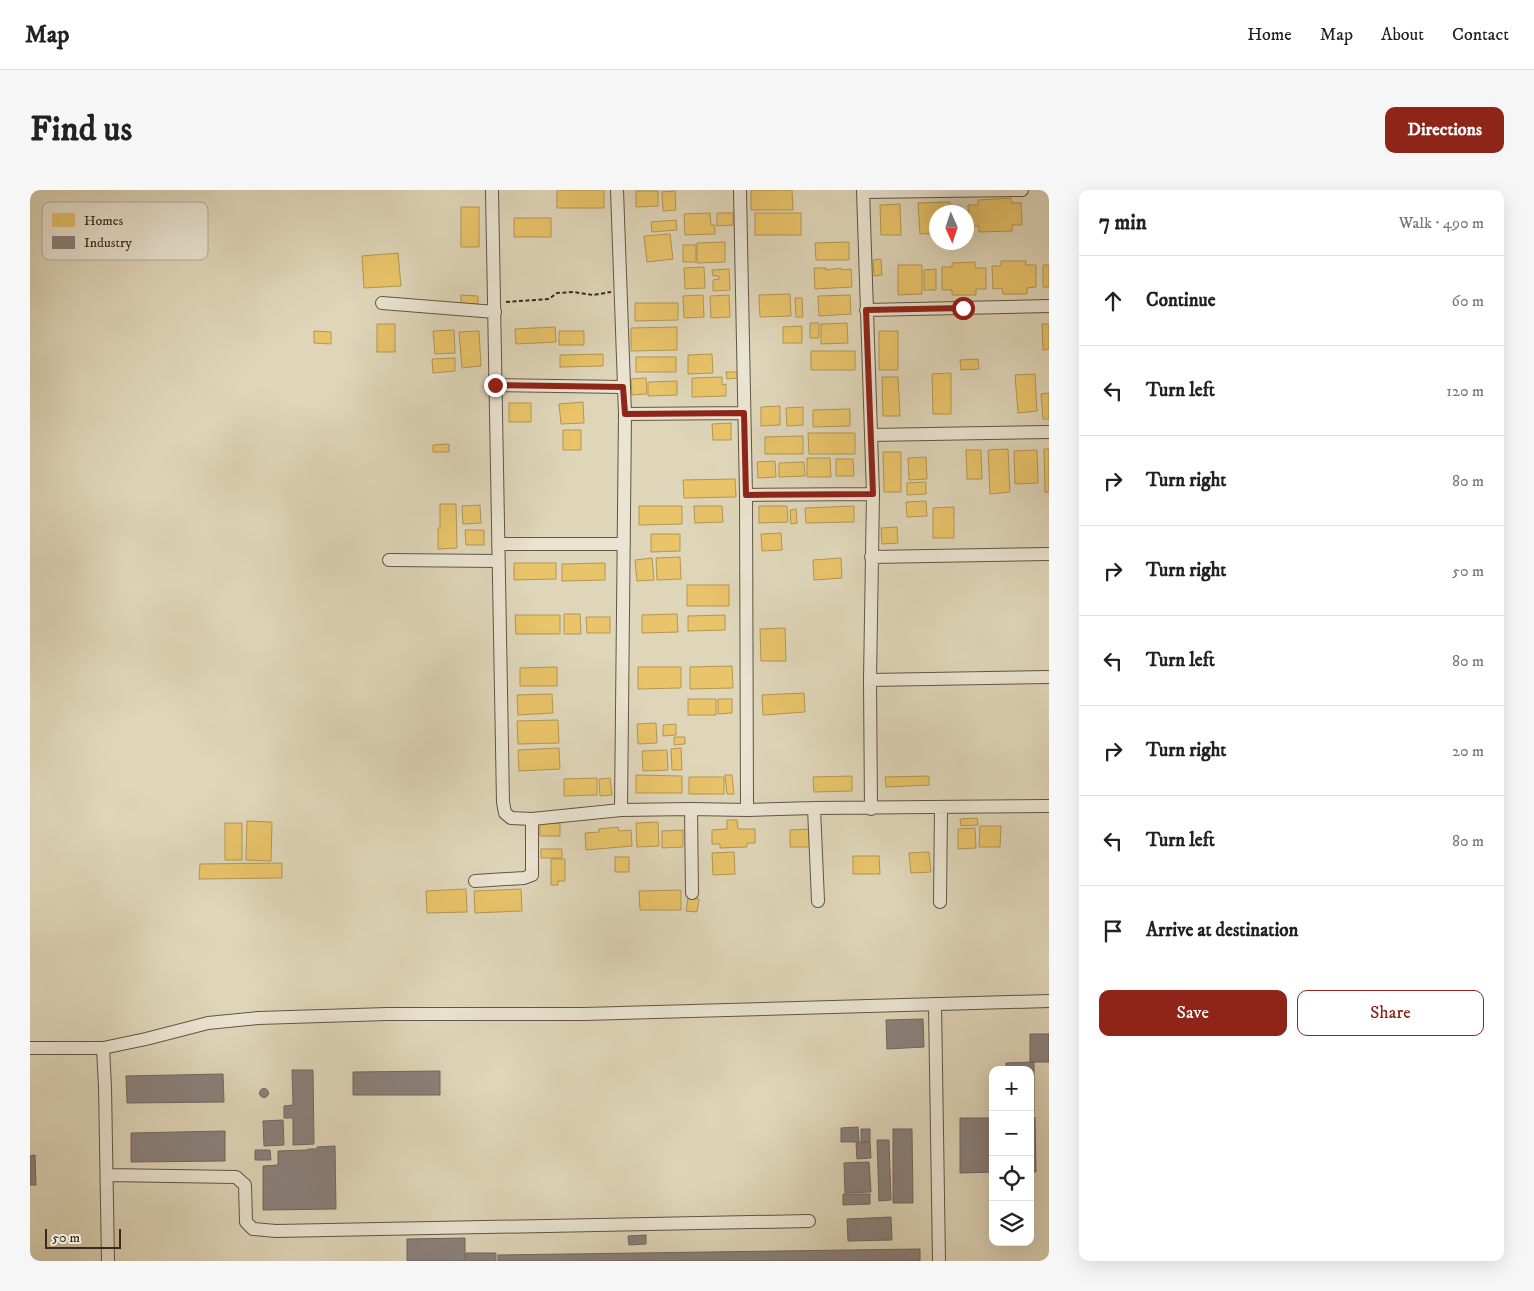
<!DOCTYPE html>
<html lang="en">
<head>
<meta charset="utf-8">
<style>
	:root { --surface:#fff; --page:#f6f6f6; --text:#222; --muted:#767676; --line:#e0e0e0; --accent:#8f2418 }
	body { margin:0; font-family:"IM FELL DW Pica",serif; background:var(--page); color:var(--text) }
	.controls { position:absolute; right:15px; bottom:15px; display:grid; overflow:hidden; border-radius:10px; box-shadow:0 5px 20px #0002 }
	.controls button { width:45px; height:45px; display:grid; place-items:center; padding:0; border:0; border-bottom:1px solid var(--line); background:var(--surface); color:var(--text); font:25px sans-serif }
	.compass { position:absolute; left:899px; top:15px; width:45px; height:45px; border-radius:50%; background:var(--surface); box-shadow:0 5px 20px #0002; rotate:177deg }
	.scale { position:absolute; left:15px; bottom:12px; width:76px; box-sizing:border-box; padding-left:5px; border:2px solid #372a1e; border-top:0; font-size:14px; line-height:18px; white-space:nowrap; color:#372a1e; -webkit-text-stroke:4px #eae4d2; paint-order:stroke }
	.stop { position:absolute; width:15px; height:15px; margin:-11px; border:4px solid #8f2418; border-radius:50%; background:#fff }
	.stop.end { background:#8f2418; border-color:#fff; box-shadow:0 1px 5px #0008 }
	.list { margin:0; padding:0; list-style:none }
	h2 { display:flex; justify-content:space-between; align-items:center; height:65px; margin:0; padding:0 20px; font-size:21px }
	h2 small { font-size:16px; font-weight:400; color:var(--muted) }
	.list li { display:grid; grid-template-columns:32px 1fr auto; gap:15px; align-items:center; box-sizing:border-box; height:90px; padding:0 20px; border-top:1px solid var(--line) }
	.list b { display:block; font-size:19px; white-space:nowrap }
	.list em { font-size:16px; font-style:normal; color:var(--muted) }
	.actions { display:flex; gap:10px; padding:15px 20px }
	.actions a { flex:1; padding:11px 0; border:1px solid var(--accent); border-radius:10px; text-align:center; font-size:18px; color:var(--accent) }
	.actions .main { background:var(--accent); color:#fff }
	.icon { flex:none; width:28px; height:28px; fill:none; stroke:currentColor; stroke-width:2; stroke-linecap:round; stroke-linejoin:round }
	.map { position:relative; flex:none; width:1019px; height:1071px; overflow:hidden; border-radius:10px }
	header { display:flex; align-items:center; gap:30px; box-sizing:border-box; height:70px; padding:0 25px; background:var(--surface); border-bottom:1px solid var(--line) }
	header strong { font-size:24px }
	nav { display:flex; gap:28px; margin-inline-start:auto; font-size:18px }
	.intro { display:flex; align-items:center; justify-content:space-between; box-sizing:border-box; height:120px; padding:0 30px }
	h1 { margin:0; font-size:35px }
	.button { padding:12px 22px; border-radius:10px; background:var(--accent); color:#fff; font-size:18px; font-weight:700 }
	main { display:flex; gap:30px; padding:0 30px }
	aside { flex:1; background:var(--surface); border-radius:10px; box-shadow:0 5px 20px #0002 }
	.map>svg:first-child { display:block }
	.homes { fill:#e9c46a; stroke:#b49653 }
	.industry { fill:#8a817c; stroke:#716760 }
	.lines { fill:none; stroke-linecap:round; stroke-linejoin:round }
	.minor-casing { stroke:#615545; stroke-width:14 }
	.path { stroke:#372a1e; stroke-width:2; stroke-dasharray:4 2.5; stroke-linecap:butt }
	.minor { stroke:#eae4d2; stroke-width:12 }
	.route { stroke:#8f2418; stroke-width:6 }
	.key { fill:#eae4d2; stroke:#b4ac9c; stroke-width:1 }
	.key-label { font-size:14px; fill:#372a1e }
</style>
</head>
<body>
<header>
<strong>Map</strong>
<nav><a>Home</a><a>Map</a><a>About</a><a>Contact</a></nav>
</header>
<div class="intro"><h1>Find us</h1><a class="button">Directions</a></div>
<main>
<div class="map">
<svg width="1019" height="1071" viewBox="0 0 1019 1071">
	<rect width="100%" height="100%" fill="#dfd6b9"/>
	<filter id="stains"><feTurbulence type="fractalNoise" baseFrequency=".004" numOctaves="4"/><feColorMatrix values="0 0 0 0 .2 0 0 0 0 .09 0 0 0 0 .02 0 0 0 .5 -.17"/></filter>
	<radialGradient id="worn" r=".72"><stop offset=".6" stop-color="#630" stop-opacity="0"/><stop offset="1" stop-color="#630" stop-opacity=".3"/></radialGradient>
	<!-- homes -->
	<path class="homes" d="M527 0H574V18H527Z
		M721 0H762L763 20H721Z
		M606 1H628V16L606 17Z
		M645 1 646 20 633 21 632 2Z
		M981 8 982 13H991L992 35H982V41L949 42V36H939L938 15H948V10Z
		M920 12V22H906V43L890 44 888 13Z
		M870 14 871 45H851L850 15Z
		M431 17H449V57H431Z
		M680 23 681 35H685V44L655 45 654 24Z
		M687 23H703V35L687 36Z
		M725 23H771V45H725Z
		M484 28H521V47H484Z
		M646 30 647 40 622 42 621 32Z
		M640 44 643 69 617 72 614 46Z
		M695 52V72L667 73V53Z
		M819 52V70H786L785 53Z
		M653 55H666V72H653Z
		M368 63 371 96 334 98 332 66Z
		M851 69 852 85 844 86 843 70Z
		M971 71H996V75H1006V97L997 98V104H973L972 98 963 99 962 76H971Z
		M945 72V78H956V99H946V105H922V100H912V77H922V73Z
		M868 75H892V104L868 105Z
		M1013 75H1019V97H1013Z
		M674 77 675 98 655 99 654 78Z
		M784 78H796V80L811 78V80L821 79 822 97 785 99Z
		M699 79 700 100 683 101V90L689 89V86H683L682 80Z
		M906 79V100H894V80Z
		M760 104 761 126 730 127 729 105Z
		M431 105 448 106V114L431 113Z
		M673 105 674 127 654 128 653 106Z
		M699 105 700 127 681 128 680 106Z
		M820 105 821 124 789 126 788 106Z
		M765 108H772L773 127H766Z
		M605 113H648V130L605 131Z
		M780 133H789V148H780Z
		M817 133 818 153 791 154V134Z
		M347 134H365V162H347Z
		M1012 134H1019V159L1013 160Z
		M772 136V153H753V137Z
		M525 137 526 152 486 154 485 139Z
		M647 137V160L601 161V138Z
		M424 140 425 163 405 164 403 141Z
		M284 141 301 142V154L284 153Z
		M449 141 451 176 432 178 429 142Z
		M529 141H554V155H529Z
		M849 141H868V180H849Z
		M781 161H825V180H781Z
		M573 164V176L530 177V165Z
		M682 164 683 183 658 184V165Z
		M606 167H646V182H606Z
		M425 168V181L403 183 402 169Z
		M948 169 949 179 931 180 930 170Z
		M696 182H707L708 188 697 189Z
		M921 183V224H903L902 184Z
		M1005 184 1007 221 988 223 985 185Z
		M692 187V195L696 194V206L662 207V188Z
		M852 187H868L870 226H853Z
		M616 188 617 204 602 205 601 189Z
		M647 191V205L618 206V192Z
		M1019 203V229H1013L1011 204Z
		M553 212 554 233 531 234 529 214Z
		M479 213H501V232H479Z
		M750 216V235L731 236V217Z
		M773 217V235L757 236 756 218Z
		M820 219V236L783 237V220Z
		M701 233V250H683L682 234Z
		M533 240H551V260H533Z
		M778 243H825V264H779Z
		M773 246V264H735V247Z
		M419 254V262H403V255Z
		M978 259 980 302 960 304 958 260Z
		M1014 259H1019V302H1015Z
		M936 260H951L952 289H937Z
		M1007 260 1008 293 985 294 984 261Z
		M853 262H871V302H854Z
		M896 267 897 289 879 290 878 268Z
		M777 268H800L801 287H777Z
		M806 269H823L824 286H806Z
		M745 271 746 287 728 288 727 272Z
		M774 272 775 286 749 287V273Z
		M705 289 706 307 654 308 653 290Z
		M896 292V304L877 305V293Z
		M896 311 897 326 877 327 876 312Z
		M410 314H426L427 358 408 359V338H410Z
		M450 315 451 333 433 334 432 316Z
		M609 316H652V334L609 335Z
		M664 316H692L693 332 665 333Z
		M729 316H757L758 332 729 333Z
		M824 316V332L776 333 775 318Z
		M924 317V348H903V318Z
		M766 319 767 333 761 334 760 320Z
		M867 337 868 353 852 354 851 338Z
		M435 340H454V355H436Z
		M751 343 752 360 732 361 731 344Z
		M621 344H650V361L621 362Z
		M650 367 651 389 627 390 626 368Z
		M622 368 624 390 607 391 605 370Z
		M811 368 812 388 784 390 783 370Z
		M484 373H526V389L484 390Z
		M575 373V390L532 391V374Z
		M657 395H699V416H657Z
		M534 424H550L551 444H534Z
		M647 424 648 442 612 443V425Z
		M485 425H530V444H486Z
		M695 425V440L658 441V426Z
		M556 427H580V443H557Z
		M755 438 756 471H731L730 439Z
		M702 476 703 498 660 499V477Z
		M527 477V496H490V478Z
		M608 477H651V498L608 499Z
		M774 503 775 522 733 525 732 505Z
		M522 504 523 523 488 525 487 505Z
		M658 509H686V525H658Z
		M688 509H702V523L688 524Z
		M528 530 529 553 488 554 487 531Z
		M626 533 627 553 608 554 607 534Z
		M646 534V545L633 546V535Z
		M644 547H655V554L644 555Z
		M529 558 530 579 489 581 488 560Z
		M651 558 652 580H642L641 559Z
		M637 560 638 580 613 581 612 561Z
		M606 585 652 586V603H606Z
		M695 585H702L704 604H697Z
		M822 586V601L784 602 783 587Z
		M899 586V595L856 597 855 587Z
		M659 587H694V604H659Z
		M567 588V605L534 606V589Z
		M580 588 582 605 570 606 569 589Z
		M947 628 948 635 931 636 930 629Z
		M697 630H707L708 639H725V653H717V657L690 658V654H682V640L697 639Z
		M217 631 242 632 241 671 216 670Z
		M628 632 629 656 607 657 606 633Z
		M195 633H212V670H195Z
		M510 633H530V646H510Z
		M950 636H971L970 657H949Z
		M588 637 589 641 601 640 602 656 556 660 555 643 569 642V639Z
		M945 638 946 658 928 659V639Z
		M781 639 782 657H760V640Z
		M653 640V657L632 658V641Z
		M511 659H532V668H511Z
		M704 662 705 684 683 685 682 663Z
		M899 662 901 682 881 683 879 663Z
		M823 666H849L850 684H823Z
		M585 667H599V682H585Z
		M521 669H535V691H528V695H521Z
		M252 673V688L169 689 170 674Z
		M436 699 437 722 397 723 396 701Z
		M491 699 492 721 445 723 444 701Z
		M651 700V720H610L609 701Z
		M658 708 669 709 667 722 656 721Z"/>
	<!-- industry -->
	<path class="industry" d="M893 829 894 857 857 859 856 830Z
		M1000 844H1019V872H1000Z
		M1004 872V925H1000V880H976V873Z
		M262 880H283L284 954 263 955V928H254V916L263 915Z
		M410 881V905H323V882Z
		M193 884 194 912 97 913 96 886Z
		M229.5 903a4.5 4.5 0 1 1 9 0a4.5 4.5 0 1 1-9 0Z
		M1000 927H1005L1006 982H1000Z
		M930 928H963V982L930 983Z
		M253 930 254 955 234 956 233 931Z
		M828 937 829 952H811V938Z
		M831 939H840V952H831Z
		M863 939H882L883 1013H863Z
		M195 941V971L101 972V943Z
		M847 950H859L861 1010 849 1011Z
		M840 952 841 968 827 969 826 953Z
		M305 956 306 1019 233 1020V976L248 975V961L278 960V959H287V957Z
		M225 960H240L241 970H225Z
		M5 965 6 995H0V966Z
		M839 972 841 1002 815 1003 814 973Z
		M813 1004H840V1014L813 1015Z
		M861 1027 862 1050 818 1051 817 1029Z
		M616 1045V1054L599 1055 598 1046Z
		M435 1048V1071H377V1049Z
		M890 1059V1071H468V1065Z
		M436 1063H466V1071H436Z"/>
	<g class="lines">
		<defs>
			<path id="minor" d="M462 0 473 612 475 623 481 628 502 629 591 620 661 619 717 620 784 618 1019 616
				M587 0 595 224 591 620
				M710 0 716 305 717 620
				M833 0 843 304 840 490 841 619
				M833 2 992 0
				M352 113 465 122
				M836 120 1019 116
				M465 195 593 197
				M595 224 714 223
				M841 245 1019 242
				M716 305 843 304
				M468 354H594
				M841 367 1019 364
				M359 370 468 371
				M840 490 1019 487
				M784 618 788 711
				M661 619 662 703
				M445 691 494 688 502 685V629
				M910 712 911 617
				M905 814 909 1071
				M0 858H73L75 897 78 1071
				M73 858 116 849 178 833 228 828 357 824H554L1019 811
				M77 985 206 987 215 995 216 1032 223 1039 246 1041 779 1031"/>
		</defs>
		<!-- minor casing -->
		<use href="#minor" class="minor-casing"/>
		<!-- path -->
		<path class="path" d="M476 112 519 109 527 103 543 102 563 105 581 102"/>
		<!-- minor -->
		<use href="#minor" class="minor"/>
	</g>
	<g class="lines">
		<!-- route -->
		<path class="route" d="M465 195 593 197 595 224 714 223 716 305 843 304 836 120 933 118"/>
	</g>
	<!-- legend -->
	<rect x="12" y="12" width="166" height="58" rx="8" class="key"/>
	<rect x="22" y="23" width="23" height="14" fill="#e9c46a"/>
	<rect x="22" y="46" width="23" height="13" fill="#8a817c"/>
	<g class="key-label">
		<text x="54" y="35">Homes</text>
		<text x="54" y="57">Industry</text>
	</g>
	<rect width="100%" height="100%" filter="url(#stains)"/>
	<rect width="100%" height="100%" fill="url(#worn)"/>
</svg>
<div class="controls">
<button>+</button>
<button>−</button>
<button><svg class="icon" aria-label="locate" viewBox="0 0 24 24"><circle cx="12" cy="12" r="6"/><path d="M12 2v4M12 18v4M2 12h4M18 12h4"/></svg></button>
<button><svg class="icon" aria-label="layers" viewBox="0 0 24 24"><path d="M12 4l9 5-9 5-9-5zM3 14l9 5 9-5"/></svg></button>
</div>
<svg class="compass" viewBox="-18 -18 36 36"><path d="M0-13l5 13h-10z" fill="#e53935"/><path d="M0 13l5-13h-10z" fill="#767676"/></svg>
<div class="scale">50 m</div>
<div class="stop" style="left:933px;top:118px"></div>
<div class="stop end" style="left:465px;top:195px"></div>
</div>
<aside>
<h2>7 min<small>Walk · 490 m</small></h2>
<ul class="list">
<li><svg class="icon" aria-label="ahead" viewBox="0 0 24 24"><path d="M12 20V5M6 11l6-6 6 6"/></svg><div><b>Continue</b></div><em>60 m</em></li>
<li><svg class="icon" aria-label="left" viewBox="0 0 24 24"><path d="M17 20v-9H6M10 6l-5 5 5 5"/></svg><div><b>Turn left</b></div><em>120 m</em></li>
<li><svg class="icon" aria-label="right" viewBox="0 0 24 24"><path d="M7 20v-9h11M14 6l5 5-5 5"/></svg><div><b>Turn right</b></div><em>80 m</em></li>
<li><svg class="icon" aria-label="right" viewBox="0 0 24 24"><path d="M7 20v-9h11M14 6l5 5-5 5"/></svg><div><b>Turn right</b></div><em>50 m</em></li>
<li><svg class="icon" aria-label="left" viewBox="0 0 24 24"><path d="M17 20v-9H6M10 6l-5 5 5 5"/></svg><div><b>Turn left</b></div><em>80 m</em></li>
<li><svg class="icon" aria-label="right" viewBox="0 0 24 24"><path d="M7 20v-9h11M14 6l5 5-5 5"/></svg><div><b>Turn right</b></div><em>20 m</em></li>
<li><svg class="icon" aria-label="left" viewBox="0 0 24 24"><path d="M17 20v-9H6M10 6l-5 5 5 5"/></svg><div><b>Turn left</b></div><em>80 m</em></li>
<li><svg class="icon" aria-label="arrive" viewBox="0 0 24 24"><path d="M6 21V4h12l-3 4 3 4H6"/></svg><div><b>Arrive at destination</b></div></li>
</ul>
<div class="actions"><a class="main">Save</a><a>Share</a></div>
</aside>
</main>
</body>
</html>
